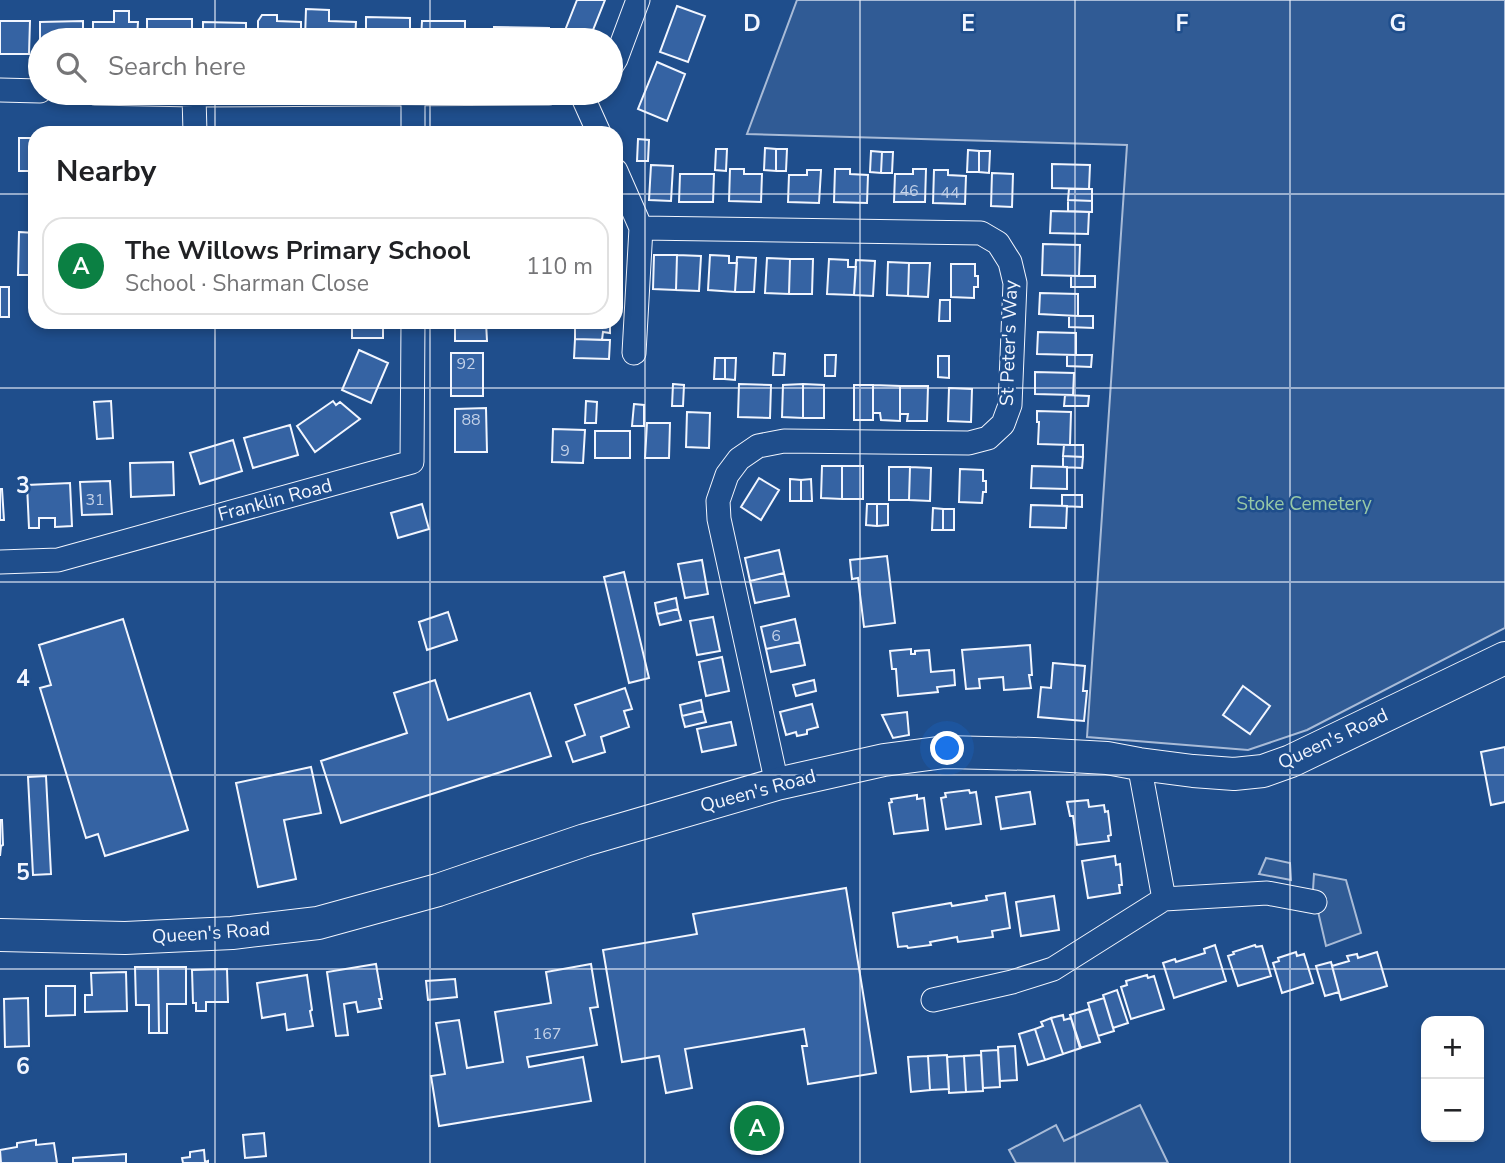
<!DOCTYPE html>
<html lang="en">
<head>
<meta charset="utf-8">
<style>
	:root { --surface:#fff; --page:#f2f2f2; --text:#202124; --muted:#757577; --line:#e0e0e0; --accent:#0b8043 }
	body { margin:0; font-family:"Nunito Sans",sans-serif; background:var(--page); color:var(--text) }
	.controls { position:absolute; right:21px; bottom:21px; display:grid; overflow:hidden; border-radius:14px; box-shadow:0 4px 10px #0003 }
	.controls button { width:63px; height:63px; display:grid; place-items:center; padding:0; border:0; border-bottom:2px solid var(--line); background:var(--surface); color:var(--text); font:35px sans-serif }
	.you { position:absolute; left:948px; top:749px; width:24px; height:24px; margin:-18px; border:5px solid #fff; border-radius:50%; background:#1a73e8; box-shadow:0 0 0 10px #1a73e833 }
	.badge { display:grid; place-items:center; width:46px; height:46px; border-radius:50%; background:var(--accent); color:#fff; font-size:23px; font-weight:700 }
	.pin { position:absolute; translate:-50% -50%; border:4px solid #fff; box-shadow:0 2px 7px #0006 }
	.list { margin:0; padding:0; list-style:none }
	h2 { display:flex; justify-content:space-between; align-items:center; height:91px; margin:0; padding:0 28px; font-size:30px }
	h2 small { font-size:23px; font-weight:400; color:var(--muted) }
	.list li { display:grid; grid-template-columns:46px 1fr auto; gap:21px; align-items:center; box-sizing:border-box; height:98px; margin:0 14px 14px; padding:0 14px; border:2px solid var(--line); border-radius:21px }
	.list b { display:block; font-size:26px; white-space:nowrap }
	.list p { margin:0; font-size:23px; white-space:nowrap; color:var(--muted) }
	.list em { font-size:23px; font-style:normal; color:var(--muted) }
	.icon { flex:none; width:38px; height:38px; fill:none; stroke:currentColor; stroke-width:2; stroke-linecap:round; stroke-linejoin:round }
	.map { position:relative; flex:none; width:1505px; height:1163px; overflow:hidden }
	.search { position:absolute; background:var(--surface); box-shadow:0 4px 10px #0003; left:28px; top:28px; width:595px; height:77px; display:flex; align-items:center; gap:18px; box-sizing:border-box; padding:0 24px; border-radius:38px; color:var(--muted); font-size:26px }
	.panel { position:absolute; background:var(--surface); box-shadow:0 4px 10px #0003; left:28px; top:126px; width:595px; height:203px; border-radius:21px }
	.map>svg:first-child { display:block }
	.built { fill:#305b95; stroke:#a8bbd7; stroke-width:2 }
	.building { fill:#3563a3; stroke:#f2f6ff; stroke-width:2 }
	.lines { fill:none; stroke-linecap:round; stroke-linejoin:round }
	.street-casing { stroke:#f2f6ff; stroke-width:25 }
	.secondary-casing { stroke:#f2f6ff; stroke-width:34 }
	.street { stroke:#1f4e8c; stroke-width:23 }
	.secondary { stroke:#1f4e8c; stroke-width:32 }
	.grid { fill:none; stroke:#f2f6ff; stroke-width:2; stroke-opacity:0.55 }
	.labels { text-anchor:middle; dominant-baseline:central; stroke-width:5; stroke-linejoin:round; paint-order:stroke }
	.number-label { font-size:16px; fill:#c3d1e8 }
	.street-label { font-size:19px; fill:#f2f6ff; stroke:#1f4e8c }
	.park-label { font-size:19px; fill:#97c8a6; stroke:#1f4e8c }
	.grid-label { font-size:23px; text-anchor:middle; font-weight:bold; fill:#f2f6ff; stroke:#1f4e8c; stroke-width:5; stroke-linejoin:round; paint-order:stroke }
</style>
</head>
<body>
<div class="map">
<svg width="1505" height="1163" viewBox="0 0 1505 1163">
	<rect width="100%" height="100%" fill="#1f4e8c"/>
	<!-- built -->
	<path class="built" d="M797 0H1505V628L1307 730 1248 750 1087 737 1127 145 747 134Z
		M1266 858 1290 863 1291 880 1259 874Z
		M1314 874 1346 880 1361 933 1326 946 1313 890Z
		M1140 1105 1168 1163H1016L1009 1150 1056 1125 1064 1141Z"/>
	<!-- building -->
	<path class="building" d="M577 0H605L589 40H569L562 38Z
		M677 6 705 16 688 62 660 52Z
		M306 9 329 10V21L356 22 355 40H320V38H305Z
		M114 11H129V22H138L137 40H93V22H114Z
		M262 15H277V21L301 22V40H258V21Z
		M366 17 410 18V40H366Z
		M147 19H192V40H147Z
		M0 21H30L29 54H0Z
		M83 21V40H40V22Z
		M422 21H465V40H421Z
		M203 22 246 23V40H203Z
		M494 27 549 28V40H494Z
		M657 62 685 74 667 121 638 109Z
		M19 138H35V171H19Z
		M638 139 649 140 648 161H637Z
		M765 148 776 149V171L764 170Z
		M716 149H727L726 171 715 170Z
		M776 149H787L786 171H776Z
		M968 150 979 151V172H967Z
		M871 151 882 152 881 173 870 172Z
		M979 151H990L989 173 979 172Z
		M882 152H893L892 173H881Z
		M1052 164 1090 165 1089 189 1052 188Z
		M651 165 673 166 671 201 649 200Z
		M730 169H744V174H762L761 202 729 201Z
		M835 169H850V174L868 175 867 203 834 202Z
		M913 169H926L925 202H894L895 174H913Z
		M807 170H821L819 203 788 202 789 175H807Z
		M934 170H948V175L966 176 965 204 933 203Z
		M992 173 1013 174 1012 207 991 206Z
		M680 174H714L713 202H679Z
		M1069 189H1092V201L1068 200Z
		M1068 200 1092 201V212L1068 211Z
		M1051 211 1089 212 1088 234 1050 233Z
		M19 232 35 233V275H18Z
		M1043 244 1080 245 1079 276 1042 275Z
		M654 255H677L676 290 653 289Z
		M677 255 701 256 699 291 676 290Z
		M710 255 729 256V263H737L735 292 708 290Z
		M737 257 756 258 754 292H735Z
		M767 258 790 259 789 294 765 293Z
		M790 259H813L812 294H789Z
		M829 259 848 260V267H856L854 295 827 294Z
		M856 260 875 261 873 296 854 295Z
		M888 262 909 263 908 296 887 295Z
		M909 263H930L928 297 908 296Z
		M951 264H975V276H978V287H974V298L951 297Z
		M1071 276H1095V287H1071Z
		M0 287H9V317H0Z
		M1040 293 1078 294V316L1039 314Z
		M940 300H950V321H939Z
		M1069 316H1093V328L1069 327Z
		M352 322H383V338H352Z
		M455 322H486L487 341H455Z
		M575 322H610V333L603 332 602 340 575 339Z
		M1038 332 1076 333V355L1037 354Z
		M575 339 610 340 609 359 574 358Z
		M359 350 388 363 371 403 342 390Z
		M451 353H483V396H451Z
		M774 353 785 354 784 375H773Z
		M825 355H836L835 376H825Z
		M1067 355H1092L1091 367 1067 366Z
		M938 356H949V378L938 377Z
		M715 358H725V379H714Z
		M725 358H736L735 380 725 379Z
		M1035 372 1074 373 1073 395 1035 394Z
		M673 384 684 385 683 406H672Z
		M739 384 771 385 770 418 738 417Z
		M803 384V418L782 417 783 385Z
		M803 384 824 385V418H803Z
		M854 385H873V420H854Z
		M873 385 900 386V421L881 420 880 413H873Z
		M900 386H928L927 421H907L908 414H900Z
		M949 388 972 389 971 422 948 421Z
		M1065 395 1089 396 1088 406H1064Z
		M111 401 113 438 97 439 94 402Z
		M333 401 336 405 340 402 360 419 315 452 297 426Z
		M586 401 597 402 596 423H585Z
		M634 404 644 405V426H632Z
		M486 408 487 452H455V409Z
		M1037 411 1071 412 1070 445 1038 444 1039 422H1037Z
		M687 412 710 413 709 448 686 447Z
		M647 423H670L669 458H645Z
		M290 425 298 455 253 468 244 438Z
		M553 429 585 430 583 463 552 462Z
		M595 431H630V458H595Z
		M233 440 242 471 200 484 190 453Z
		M1064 445H1083V457L1063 456Z
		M1063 456 1083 457 1082 468 1063 467Z
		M173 462 174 495 131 497 130 463Z
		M822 466H842V499L821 498Z
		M842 466H863V499H842Z
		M1032 466 1067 467V489L1031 488Z
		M889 467H910L909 500H889Z
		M910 467 931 468 930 501 909 500Z
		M960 469 983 470V481H986V492H983L982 503 959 502Z
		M759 478 779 490 761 520 741 507Z
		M790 479 801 480V501H790Z
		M811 479 812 501H801V480Z
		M110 481 112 514 82 515 80 482Z
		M70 483 72 526 55 527V518H39V528H29L27 485Z
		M0 489H2L4 520H0Z
		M1062 495H1082V507L1062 506Z
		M422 504 429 529 398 538 391 513Z
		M867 504H877V526L866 525Z
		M877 504H888V525L877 526Z
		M1031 505 1067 506 1066 528 1030 527Z
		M933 508 943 509V530H932Z
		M943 509H954V530H943Z
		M779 550 784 573 750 581 745 558Z
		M887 556 895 623 864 627 858 578 852 579 850 560Z
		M702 560 708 594 685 598 678 564Z
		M624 572 649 678 629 683 604 577Z
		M784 573 789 596 755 603 750 581Z
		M676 598 678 609 657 614 655 603Z
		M678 609 681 620 660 625 657 614Z
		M448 612 457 640 427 650 419 622Z
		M713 617 720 651 697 655 690 621Z
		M123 619 188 830 105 856 98 834 86 838 40 688 51 685 39 645Z
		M795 619 800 642 766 649 761 627Z
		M800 642 805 665 771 672 766 649Z
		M1030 645 1032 675H1029L1031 688 1004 690 1003 677 979 679 980 688 966 689 962 650Z
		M911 649V654H915V651L929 650 931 672 954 670 955 685 937 687 938 692 898 696 896 669H892L890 651Z
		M722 657 729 691 706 696 699 662Z
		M1053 663 1085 666 1083 691H1087L1084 721 1038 717 1041 687 1051 688Z
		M435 680 448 720 530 693 551 756 341 823 321 761 407 733 394 693Z
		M814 680 816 691 796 696 793 685Z
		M1243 686 1270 706 1250 734 1223 715Z
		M625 688 632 709 624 711 629 727 601 737 605 752 573 762 566 742 585 735 575 705Z
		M701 700 703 711 682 716 680 705Z
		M812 704 818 727 807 730V734L797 736 796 732 786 735 780 712Z
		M703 711 706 722 685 727 682 716Z
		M907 712 909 735 893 738 882 715Z
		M731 722 736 745 702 752 697 729Z
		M1505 747V802L1491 805 1481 752Z
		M311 767 321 813 284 820 296 879 258 887 236 783Z
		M46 776 51 874 33 875 28 777Z
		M969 790 970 793 976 792 981 824 946 829 941 798 946 797 945 793Z
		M1030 792 1035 824 1001 829 996 797Z
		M917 795V799L924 798 928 830 894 834 889 803 892 802 891 799Z
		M1088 800 1089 807 1104 805 1105 812 1108 811 1111 835 1108 836 1109 841 1077 845 1073 816H1070L1067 802Z
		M0 820H2L3 845 1 846 0 856Z
		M1115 856 1116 865 1120 864 1122 885H1119L1120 893 1088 898 1082 861Z
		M846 888 876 1073 808 1084 802 1046H807L804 1029 685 1049 692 1088 666 1093 659 1056 622 1062 603 950 697 934 693 914Z
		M1005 893 1010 928 992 931 993 937 958 942 957 937 930 942 931 945 908 948 907 946 898 947 893 913 951 903 952 906 987 900 986 896Z
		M1054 896 1059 930 1021 936 1016 902Z
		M1215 945 1226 981 1174 998 1163 963 1175 959 1176 962 1205 953 1204 949Z
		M1255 945 1256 947 1262 946 1271 976 1238 986 1228 956 1234 954 1233 952Z
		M1296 952 1297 956 1304 954 1313 983 1282 993 1273 963 1279 961 1278 958Z
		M1377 952 1387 986 1341 1000 1332 966 1349 961 1347 956 1357 954 1358 958Z
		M1331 962 1339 992 1325 996 1316 966Z
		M376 964 382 999H379L381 1008 358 1012 356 1002 344 1004 348 1035 336 1036 327 972Z
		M591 964 598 1007 590 1008 597 1045 527 1057 529 1067 583 1057 591 1101 439 1126 431 1076 445 1074 436 1023 459 1020 467 1068 503 1062 495 1012 551 1003 546 972Z
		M135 967H158L159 1033H149V1005H136Z
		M158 967H186V1004H167V1033H159Z
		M227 969 228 1002H206V1011H196V1003H193L192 970Z
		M126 972 127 1011 85 1012V995H92L91 973Z
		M307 975 312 1010 310 1011 313 1026 287 1030 285 1014 262 1018 257 983Z
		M1147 975 1148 978 1154 976 1164 1009 1131 1019 1121 987 1127 985 1126 981Z
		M455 979 457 997 428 1000 426 981Z
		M46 986H75V1015L46 1016Z
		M1117 990 1128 1023 1113 1028 1103 995Z
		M28 998 29 1046 5 1047 4 999Z
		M1104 998 1114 1031 1098 1036 1088 1003Z
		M1089 1009 1100 1042 1080 1048 1070 1015Z
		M1063 1015 1064 1020 1071 1018 1081 1048 1063 1054 1051 1018Z
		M1051 1018 1063 1054 1045 1060 1035 1029 1043 1026 1041 1022Z
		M1035 1029 1045 1060 1028 1065 1019 1034Z
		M1015 1046 1017 1080 1000 1081 998 1047Z
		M998 1050 1000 1087 983 1088 981 1051Z
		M947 1055 949 1089 930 1090 928 1056Z
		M981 1055 983 1091 966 1092 964 1056Z
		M928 1056 930 1090 911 1092 908 1057Z
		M964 1056 966 1092 949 1093 947 1057Z
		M264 1133 266 1156 245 1158 243 1135Z
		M36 1140V1145L54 1143 57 1163H1L0 1150 17 1147V1143Z
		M204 1150 205 1162 208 1161V1163H183L182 1158 190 1157V1152Z
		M126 1154V1163H73V1158Z"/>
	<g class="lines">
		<defs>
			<path id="street" d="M611 67 616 59 638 0
				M0 90 40 91
				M95 93 194 95 549 93
				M581 93 599 133
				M194 95 195 133
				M413 133V94
				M616 171 641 228 981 233 998 243 1010 262 1015 283 1010 405 1003 424 988 438 969 443 784 441 758 446 739 459 727 475 718 501 719 519 777 784
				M634 353 641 228
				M0 562 58 560 412 462 413 322
				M1139 764 1164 899
				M933 1000 1012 982 1053 969 1164 899 1267 893 1315 902"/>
			<path id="secondary" d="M0 935 125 938 232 933 318 923 438 890 585 840 777 784 884 760 945 752 1034 754 1107 758 1139 764 1193 771 1234 774 1263 771 1291 761 1505 658"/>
		</defs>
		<!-- street casing -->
		<use href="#street" class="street-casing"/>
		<!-- secondary casing -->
		<use href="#secondary" class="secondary-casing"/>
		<!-- street -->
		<use href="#street" class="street"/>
		<!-- secondary -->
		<use href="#secondary" class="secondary"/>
	</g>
	<!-- grid -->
	<path class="grid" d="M215 0V40M430 0V40M645 0V1163M860 0V1163M1075 0V1163M1290 0V1163M215 93V133M430 93V133M0 194H35M616 194H1505M215 322V1163M430 322V1163M0 388H1505M0 582H1505M0 775H1505M0 969H1505"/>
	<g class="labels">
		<!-- number labels -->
		<g class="number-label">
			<text x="909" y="191">46</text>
			<text x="950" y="193">44</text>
			<text x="466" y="364">92</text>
			<text x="471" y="420">88</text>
			<text x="565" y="451">9</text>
			<text x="95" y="500">31</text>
			<text x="776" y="636">6</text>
			<text x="547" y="1034">167</text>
		</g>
		<!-- street labels -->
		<g class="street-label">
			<text transform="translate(1009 343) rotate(-88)">St Peter's Way</text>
			<text transform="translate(275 500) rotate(-15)">Franklin Road</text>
			<text transform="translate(1333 739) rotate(-25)">Queen's Road</text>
			<text transform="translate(758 791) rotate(-15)">Queen's Road</text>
			<text transform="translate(211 933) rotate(-4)">Queen's Road</text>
		</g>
		<!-- park labels -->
		<g class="park-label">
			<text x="1304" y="504">Stoke Cemetery</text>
		</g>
	</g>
	<g class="grid-label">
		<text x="752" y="31">D</text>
		<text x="968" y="31">E</text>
		<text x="1182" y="31">F</text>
		<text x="1398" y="31">G</text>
		<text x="23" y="493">3</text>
		<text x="23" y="686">4</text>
		<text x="23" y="880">5</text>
		<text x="23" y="1074">6</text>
	</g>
</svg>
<div class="controls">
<button>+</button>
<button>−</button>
</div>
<div class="you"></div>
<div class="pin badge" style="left:757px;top:1128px">A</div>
<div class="search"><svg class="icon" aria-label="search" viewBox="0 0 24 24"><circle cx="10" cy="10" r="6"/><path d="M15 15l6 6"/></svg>Search here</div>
<section class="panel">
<h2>Nearby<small></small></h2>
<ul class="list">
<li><span class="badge">A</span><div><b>The Willows Primary School</b><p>School · Sharman Close</p></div><em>110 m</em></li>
</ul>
</section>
</div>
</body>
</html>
